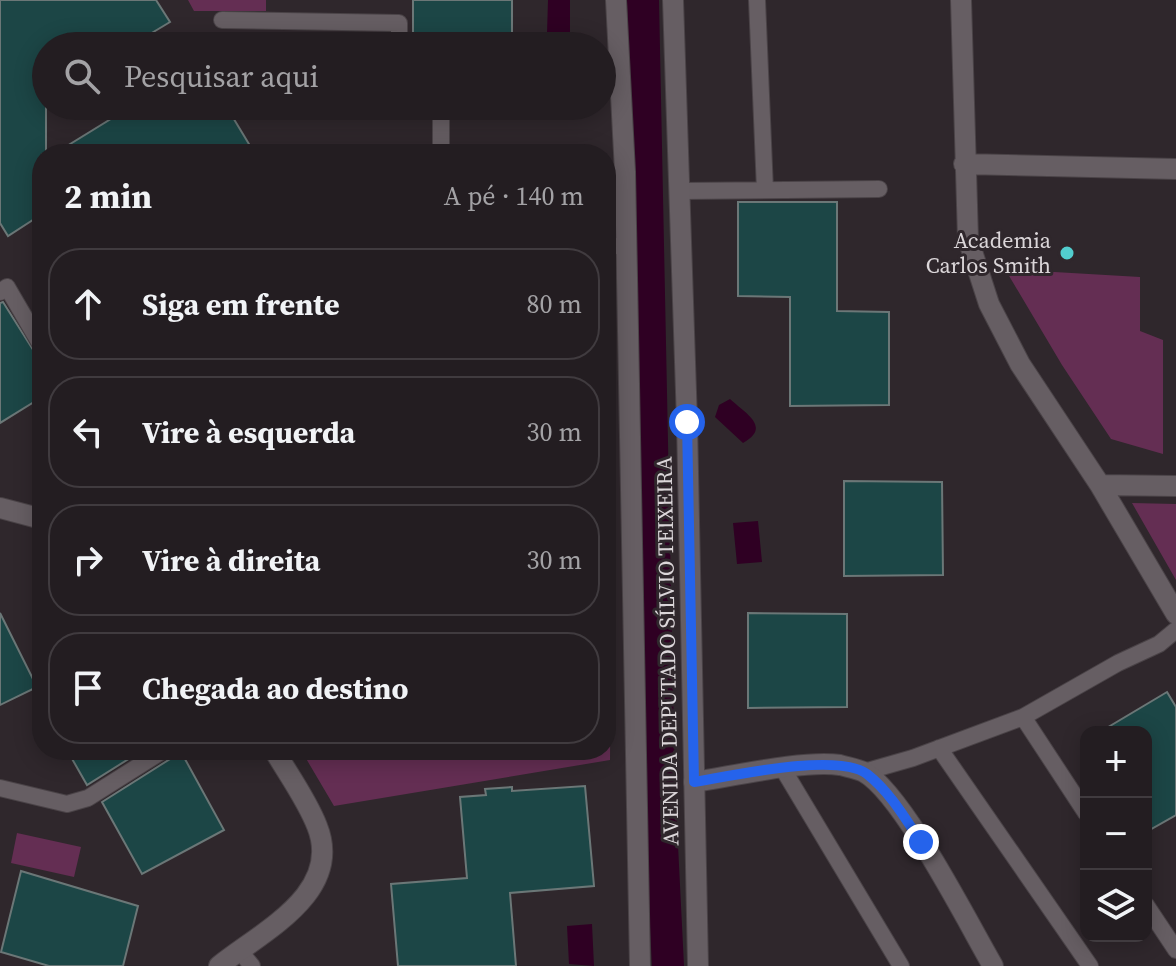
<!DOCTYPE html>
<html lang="pt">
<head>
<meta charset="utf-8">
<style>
	:root { --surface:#231d21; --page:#2b262a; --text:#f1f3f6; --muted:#a3a2a5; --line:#403b3f }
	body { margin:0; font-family:"Source Serif 4",serif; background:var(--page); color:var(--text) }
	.controls { position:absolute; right:24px; bottom:24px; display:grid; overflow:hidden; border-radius:16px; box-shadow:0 4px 20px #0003 }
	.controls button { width:72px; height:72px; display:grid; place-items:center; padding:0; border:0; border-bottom:2px solid var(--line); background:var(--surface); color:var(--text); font:40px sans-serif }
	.stop { position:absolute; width:24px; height:24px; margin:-18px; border:6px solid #2563eb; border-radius:50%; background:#fff }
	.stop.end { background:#2563eb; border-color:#fff; box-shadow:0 2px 8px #0008 }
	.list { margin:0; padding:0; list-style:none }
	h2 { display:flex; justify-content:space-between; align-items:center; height:104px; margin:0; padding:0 32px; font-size:34px }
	h2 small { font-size:26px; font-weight:400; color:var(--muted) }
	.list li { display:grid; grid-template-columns:52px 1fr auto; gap:24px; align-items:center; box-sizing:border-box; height:112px; margin:0 16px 16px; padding:0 16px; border:2px solid var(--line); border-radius:32px }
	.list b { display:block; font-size:30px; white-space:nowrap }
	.list em { font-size:26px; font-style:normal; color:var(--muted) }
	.icon { flex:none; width:44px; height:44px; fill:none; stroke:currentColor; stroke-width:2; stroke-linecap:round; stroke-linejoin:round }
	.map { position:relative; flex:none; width:1176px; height:966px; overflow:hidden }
	.search { position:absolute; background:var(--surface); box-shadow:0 4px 20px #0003; left:32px; top:32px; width:584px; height:88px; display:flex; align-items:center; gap:20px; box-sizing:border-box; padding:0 28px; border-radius:44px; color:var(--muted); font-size:30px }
	.panel { position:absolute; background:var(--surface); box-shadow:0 4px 20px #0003; left:32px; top:144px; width:584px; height:616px; border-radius:32px }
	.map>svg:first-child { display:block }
	.green { fill:#642e53 }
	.water { fill:#2f0023 }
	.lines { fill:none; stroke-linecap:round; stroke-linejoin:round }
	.canal { stroke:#2f0023; stroke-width:32 }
	.building { fill:#1c4646; stroke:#6b7777; stroke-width:2 }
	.service-casing { stroke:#4a4347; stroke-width:18 }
	.minor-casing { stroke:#4a4347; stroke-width:22 }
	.secondary-casing { stroke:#4a4347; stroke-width:22 }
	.service { stroke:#665e63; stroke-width:16 }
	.minor { stroke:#665e63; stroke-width:20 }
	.secondary { stroke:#665e63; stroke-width:20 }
	.route { stroke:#2563eb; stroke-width:10 }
	.poi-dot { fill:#52cdce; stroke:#2f272c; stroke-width:3 }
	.labels { text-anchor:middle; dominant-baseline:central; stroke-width:6; stroke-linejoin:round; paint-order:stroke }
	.poi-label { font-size:22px; fill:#dbd6d9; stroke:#2f272c; text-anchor:end }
	.street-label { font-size:22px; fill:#dbd6d9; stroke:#2f272c }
</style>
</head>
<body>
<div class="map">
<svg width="1176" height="966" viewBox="0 0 1176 966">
	<rect width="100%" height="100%" fill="#2f272c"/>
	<!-- green -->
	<path class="green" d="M188 0H266V11H194Z
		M1005 269 1140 277V331L1163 340V454L1111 439 1062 365Z
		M1132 503 1176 504V580Z
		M606 637H611L610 760 334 806 301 750H606Z
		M17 833 81 847 74 877 11 863Z"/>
	<!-- water -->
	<path class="water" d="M548 0H570V34H547Z
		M730 399C745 413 772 427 743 443L715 417 719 405Z
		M758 521 762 562 737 564 733 523Z
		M592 924 594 966 569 964 567 926Z"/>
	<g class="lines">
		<!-- canal -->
		<path class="canal" d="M643 0 659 785 668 966"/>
	</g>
	<!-- building -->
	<path class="building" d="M0 0H156L170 22 130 46H46V154H42V214L8 236 0 223Z
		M413 0H512V46H413Z
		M132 106H226L255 154H54Z
		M738 202H837V311L889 312V405L790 406V297L738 296Z
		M3 302 42 364V397L0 423V303Z
		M844 481 942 482 943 575 844 576Z
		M0 613 37 687 0 705Z
		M748 613 847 614V707L748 708Z
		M1167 692 1176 707V815L1146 832V732H1100Z
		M67 750H143L87 785Z
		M175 750H180L224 830 142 874 102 802 170 759Z
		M585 786 594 886 510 893 516 966H398L391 884 467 878 460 797 486 795 485 789 512 787V791Z
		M21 871 138 906 123 966H49L1 952Z"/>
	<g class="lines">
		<defs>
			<path id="service" d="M757 0 765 190
				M222 20 399 23V46
				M441 106V154
				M679 191 879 189
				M606 245 627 247
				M0 292 7 287 42 347
				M1023 717 1086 813
				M939 748 1090 966
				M783 769 901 966
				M864 772 913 758 1023 717 1118 663 1159 644 1176 630
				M0 788 67 804 88 798 164 750
				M1146 905 1176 950
				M239 950 252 966"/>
			<path id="minor" d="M961 0 968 239 989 304 1020 364 1100 485 1176 614
				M964 164 1176 169
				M1100 485 1176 486
				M0 508 42 519
				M694 782C734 776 803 760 840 765 847 767 858 769 864 772 903 794 968 923 993 966
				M219 966C261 932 344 893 317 826 307 800 288 774 274 750"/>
			<path id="secondary" d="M616 0 625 172 640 966
				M673 0 687 422 698 966"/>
		</defs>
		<!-- service casing -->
		<use href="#service" class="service-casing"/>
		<!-- minor casing -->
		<use href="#minor" class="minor-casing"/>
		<!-- secondary casing -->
		<use href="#secondary" class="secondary-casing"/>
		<!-- service -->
		<use href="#service" class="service"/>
		<!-- minor -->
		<use href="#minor" class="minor"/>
		<!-- secondary -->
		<use href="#secondary" class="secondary"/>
	</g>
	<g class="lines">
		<!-- route -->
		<path class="route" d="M687 422 694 782C731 776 837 752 867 774 890 792 905 818 921 842"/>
	</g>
	<!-- markers -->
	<circle class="poi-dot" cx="1067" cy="253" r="8"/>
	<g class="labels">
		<!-- poi labels -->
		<g class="poi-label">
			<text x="1051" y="240">Academia<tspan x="1051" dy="25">Carlos Smith</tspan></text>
		</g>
		<!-- street labels -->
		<g class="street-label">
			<text transform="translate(667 651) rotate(-91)">AVENIDA DEPUTADO SÍLVIO TEIXEIRA</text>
		</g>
	</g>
</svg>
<div class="controls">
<button>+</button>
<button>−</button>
<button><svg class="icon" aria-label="layers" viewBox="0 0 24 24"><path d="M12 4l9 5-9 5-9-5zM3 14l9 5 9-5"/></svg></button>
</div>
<div class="stop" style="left:687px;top:422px"></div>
<div class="stop end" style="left:921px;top:842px"></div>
<div class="search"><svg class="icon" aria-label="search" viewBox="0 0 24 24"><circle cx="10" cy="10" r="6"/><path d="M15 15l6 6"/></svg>Pesquisar aqui</div>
<section class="panel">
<h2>2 min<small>A pé · 140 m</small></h2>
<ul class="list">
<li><svg class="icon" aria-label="ahead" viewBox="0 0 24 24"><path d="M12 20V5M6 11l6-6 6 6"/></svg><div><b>Siga em frente</b></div><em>80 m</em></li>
<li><svg class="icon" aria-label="left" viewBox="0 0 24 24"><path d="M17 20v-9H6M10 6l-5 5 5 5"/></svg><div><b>Vire à esquerda</b></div><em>30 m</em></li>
<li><svg class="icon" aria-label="right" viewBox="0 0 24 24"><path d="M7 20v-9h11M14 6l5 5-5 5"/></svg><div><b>Vire à direita</b></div><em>30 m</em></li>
<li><svg class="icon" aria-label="arrive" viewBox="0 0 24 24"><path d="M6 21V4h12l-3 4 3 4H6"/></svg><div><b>Chegada ao destino</b></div></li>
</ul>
</section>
</div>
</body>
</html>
